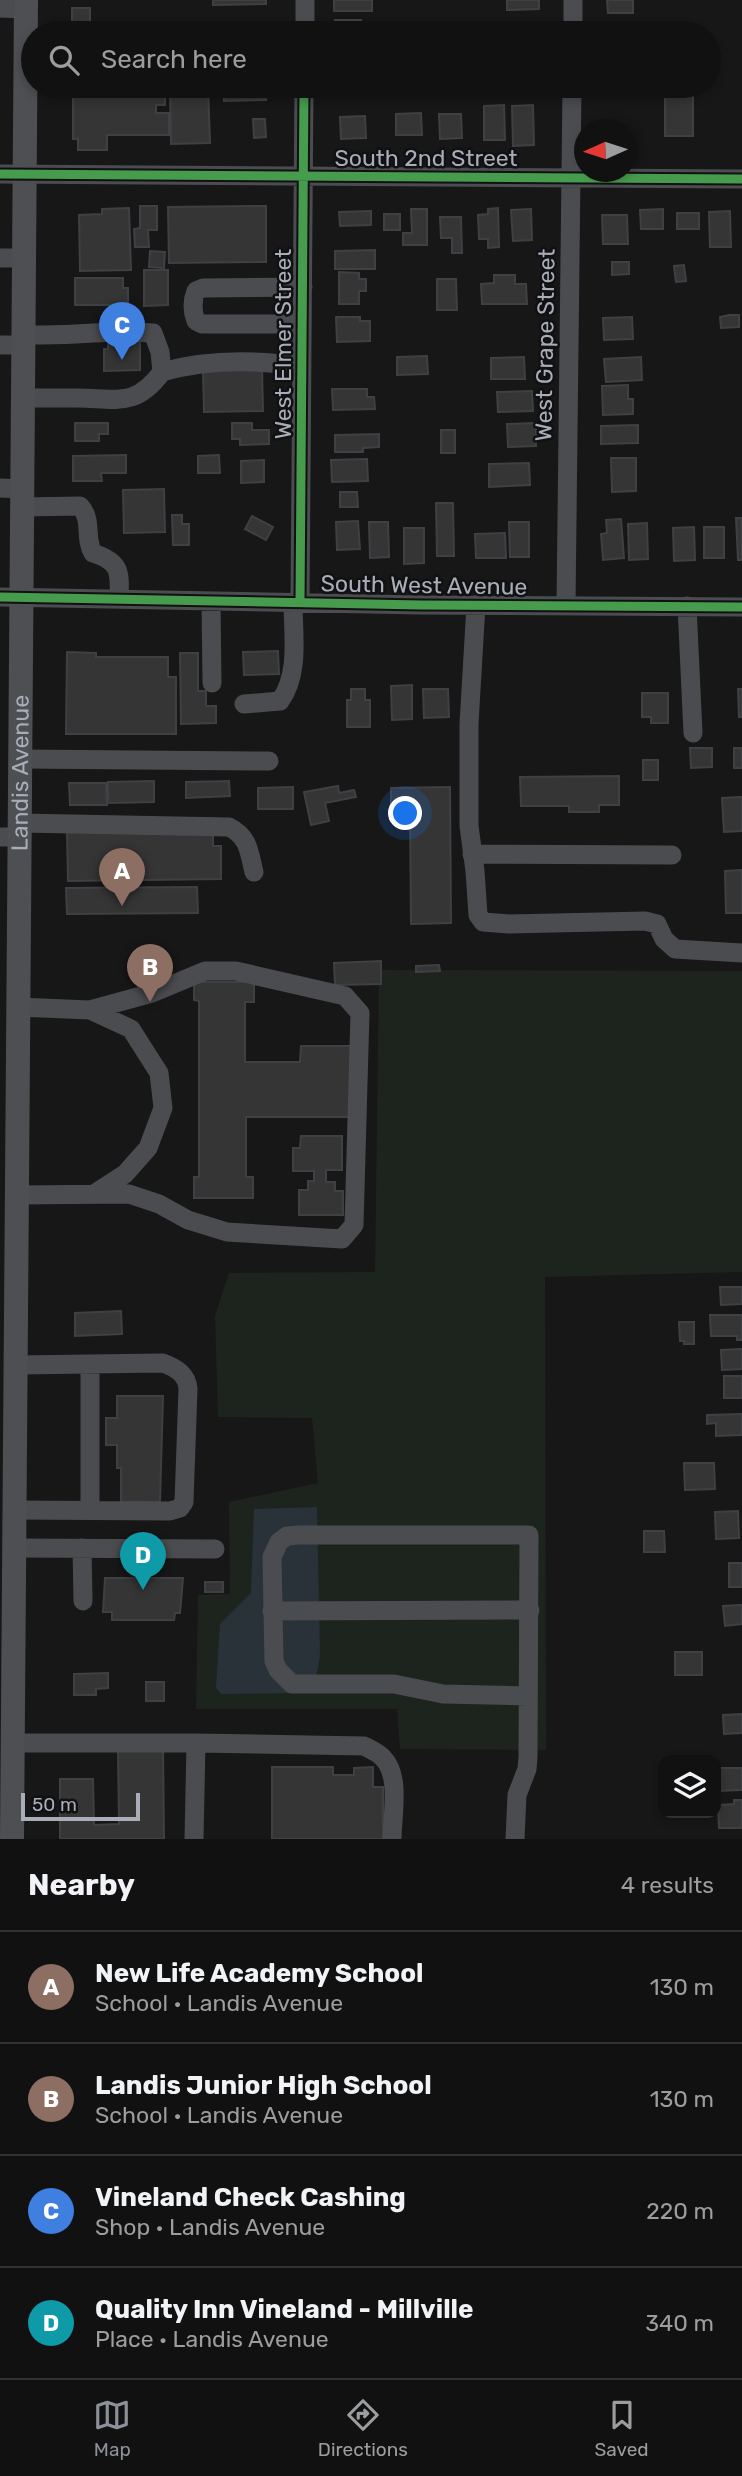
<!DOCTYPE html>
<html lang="en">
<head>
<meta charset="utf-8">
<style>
	:root { --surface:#111; --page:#1a1a1a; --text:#f1f3f6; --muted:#9c9d9f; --line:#303131; --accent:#8c9099 }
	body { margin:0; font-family:Rubik,sans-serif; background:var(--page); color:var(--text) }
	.controls { position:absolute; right:21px; bottom:21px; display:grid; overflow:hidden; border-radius:14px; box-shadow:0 4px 10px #0003 }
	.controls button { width:63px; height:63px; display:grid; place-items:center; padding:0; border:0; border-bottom:2px solid var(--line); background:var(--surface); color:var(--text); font:35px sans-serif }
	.compass { position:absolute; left:574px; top:119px; width:63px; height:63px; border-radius:50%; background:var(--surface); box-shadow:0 4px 10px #0003; rotate:267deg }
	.scale { position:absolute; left:21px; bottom:18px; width:119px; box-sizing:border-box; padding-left:7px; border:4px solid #a8adb8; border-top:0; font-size:19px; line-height:24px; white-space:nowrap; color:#a8adb8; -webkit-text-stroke:5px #111113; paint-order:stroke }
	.you { position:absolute; left:406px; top:814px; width:24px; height:24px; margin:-18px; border:5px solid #fff; border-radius:50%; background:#1a73e8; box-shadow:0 0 0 10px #1a73e833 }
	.badge { display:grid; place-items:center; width:46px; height:46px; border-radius:50%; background:var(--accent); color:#fff; font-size:23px; font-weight:700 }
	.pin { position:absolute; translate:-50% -58px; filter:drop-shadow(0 2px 4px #0008) }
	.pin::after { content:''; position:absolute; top:37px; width:24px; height:21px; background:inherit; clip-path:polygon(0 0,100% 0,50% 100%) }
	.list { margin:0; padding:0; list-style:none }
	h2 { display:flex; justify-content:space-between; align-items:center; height:91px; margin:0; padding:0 28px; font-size:30px }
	h2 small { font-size:23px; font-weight:400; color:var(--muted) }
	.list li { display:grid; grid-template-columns:46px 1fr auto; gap:21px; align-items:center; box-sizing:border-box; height:112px; padding:0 28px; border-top:2px solid var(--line) }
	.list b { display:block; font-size:26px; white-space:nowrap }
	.list p { margin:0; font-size:23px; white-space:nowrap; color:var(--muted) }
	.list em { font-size:23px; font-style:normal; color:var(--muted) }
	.icon { flex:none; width:38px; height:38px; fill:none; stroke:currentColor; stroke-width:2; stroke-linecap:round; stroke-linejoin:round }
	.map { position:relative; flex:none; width:742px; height:1839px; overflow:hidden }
	.search { position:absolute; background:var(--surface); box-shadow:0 4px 10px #0003; left:21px; right:21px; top:21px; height:77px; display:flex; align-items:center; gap:18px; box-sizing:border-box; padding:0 24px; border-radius:38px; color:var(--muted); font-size:26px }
	.sheet { height:539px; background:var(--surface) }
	nav { display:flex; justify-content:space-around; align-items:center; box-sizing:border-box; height:98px; border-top:2px solid var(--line); background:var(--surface); font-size:19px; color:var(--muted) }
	nav a { display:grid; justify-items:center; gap:4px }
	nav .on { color:var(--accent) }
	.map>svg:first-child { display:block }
	.green { fill:#1d241e }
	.water { fill:#2a3239 }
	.building { fill:#353536; stroke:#3f4043; stroke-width:2 }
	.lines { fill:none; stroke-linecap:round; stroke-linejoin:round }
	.minor { stroke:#4b4c50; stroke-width:19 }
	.major { stroke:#4d4f52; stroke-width:24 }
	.cycleway-casing { stroke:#111113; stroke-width:13 }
	.cycleway { stroke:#469c4c; stroke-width:9 }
	.labels { text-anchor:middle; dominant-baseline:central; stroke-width:5; stroke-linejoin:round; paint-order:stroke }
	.street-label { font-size:23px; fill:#a8adb8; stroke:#111113 }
</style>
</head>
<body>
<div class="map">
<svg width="742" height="1839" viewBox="0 0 742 1839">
	<rect width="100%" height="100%" fill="#171717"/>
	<!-- green -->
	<path class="green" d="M379 970 742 971V1272L545 1277 546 1750 400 1749 397 1709H196L198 1595 230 1594 229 1502 318 1483 312 1418 218 1417 215 1316 229 1273 375 1272Z"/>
	<!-- water -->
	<path class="water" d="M317 1507 320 1656 316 1677 296 1693 221 1694 216 1688 220 1624 251 1593 254 1509Z"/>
	<!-- building -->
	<path class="building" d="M213 0H266V4L213 5Z
		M334 0H372V11H334Z
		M507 0H539V9L507 10Z
		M607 0H633V13H608Z
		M72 8H90V33H72Z
		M335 20H361V33H335Z
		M512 22H539V33H512Z
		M73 86H165V105H156V113H169V135H107V150H78V139H73Z
		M170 86H208L210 143 171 144Z
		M223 86H266V100L224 101Z
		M665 90H693V136H665Z
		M504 105 505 140H484V106Z
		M533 105 534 145 513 146 512 106Z
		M421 113 422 135H396V114Z
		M439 114H461L462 138 440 139Z
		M365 116 366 138 341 139 340 117Z
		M253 119H265L266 137 254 138Z
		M140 206H157V230H148L149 247H135L134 229 140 228Z
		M266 206V262L169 263 168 207Z
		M129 208 131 270 80 271 79 215 102 214V209Z
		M498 208 499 247 488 248V239H479L478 215 488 214V209Z
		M411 209H427V245H403V233H412Z
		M531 209 532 240 513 241 511 210Z
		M663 209V229H641L640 210Z
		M371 211V225L340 226 339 212Z
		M730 211 731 247H710L709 212Z
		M677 213H699V229H677Z
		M384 214H400V230H384Z
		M602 215H627L628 244H603Z
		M440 217H461L462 253H452V238H441Z
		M375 250V269H335V251Z
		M150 251 165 252 164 268 149 267Z
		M612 262H629V274L612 275Z
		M684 265 686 281 676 282 674 266Z
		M144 270H168V305L144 306Z
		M339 272 359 273V279H366V291H359V304H339Z
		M494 275H515V284H526L527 304H482L481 284 494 283Z
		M75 278H123V288H128V305H75Z
		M437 279H456L457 310H437Z
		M729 315H739V327L721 328 720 317Z
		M336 317H360V321H370V341L337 342Z
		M632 317 633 339 604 340 603 318Z
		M108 332 140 339V370L104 371V349H108Z
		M427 356 428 374 397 375V357Z
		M524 357 525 379H491V358Z
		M641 357 642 380 606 382 604 359Z
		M262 368 263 411 204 412 203 370Z
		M628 385V399H633V414L603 415 602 386Z
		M332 389H367V397H374L375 409 333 410Z
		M532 391 533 411 498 412 497 392Z
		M75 423H108V434H99V441H75Z
		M232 423H252V430H269V444L240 445V439H232Z
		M536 423V446L508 447 507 424Z
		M638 425V443L601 444V426Z
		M441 430H455V453H441Z
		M379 434V447L363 448V452H335V435Z
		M126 455V473H101L102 481H73V456Z
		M219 455 220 473H198V456Z
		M611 458H636V491L612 492Z
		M367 459 368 481 332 482 331 460Z
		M264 460V482L241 483V461Z
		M529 463 530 485 489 487V464Z
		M164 489 165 532 124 533 123 490Z
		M340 492H357L358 507H340Z
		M436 503H453L454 556H437Z
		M172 515H182V524H189V545H173Z
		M252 516 273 527 266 540 245 529Z
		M736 518H742V560H738Z
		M621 519 624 558 603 560 601 534 607 533 606 520Z
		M358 521 360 549 337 550 336 522Z
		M369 522H388L389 557 370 558Z
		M509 522H529V557H510Z
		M647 523 648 559 629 560 628 524Z
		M694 527 695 560 674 561 673 528Z
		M704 527H724V558H704Z
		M404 528H424V563L404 564Z
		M505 533 506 558H476L475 534Z
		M278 651 279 674 244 675 243 652Z
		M67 652 96 653V657H168V677H176V734H66Z
		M180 653H198V691H206V706H216V723L181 724Z
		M412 685V719L392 720 391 686Z
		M351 689H365V700H370V727H347V700H351Z
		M423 689H448L449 717 424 718Z
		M738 689H742V717H739Z
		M642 693H668V723H651V717H642Z
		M690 748H712V767L691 768Z
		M734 748H742V768H734Z
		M643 760H658V780H643Z
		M619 776V805H599V812H569V806H521L520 777Z
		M154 781V802L108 803V782Z
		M229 781 230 796 186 798V782Z
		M69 783H106L107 805H70Z
		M338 786 339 793 354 790 356 797 325 803 329 821 311 825 304 792Z
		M293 787V809H258V788Z
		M450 787 451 923 411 924 410 806H391V788Z
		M742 797V831L724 832 722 798Z
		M213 826V846H221V879L68 881 67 829Z
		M742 870V913H726L725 871Z
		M197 887 198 913 67 914 66 888Z
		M381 961V984L335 985 334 963Z
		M439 965 440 971 416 972V966Z
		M194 982H254V1002H245V1062H300L301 1046H351L350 1117H246V1177H253V1198H194V1177H199V1001L194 1000Z
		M301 1136H342V1170H326V1182H335V1191H343V1215H299V1190H308V1181H314V1171H293V1148H300Z
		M720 1287H742V1304L721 1305Z
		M121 1311 122 1334 75 1336V1313Z
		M710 1315H742V1340H737V1336H711Z
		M679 1322H694V1344H684V1341H680Z
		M742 1349V1369L722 1370 721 1350Z
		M724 1376H742V1398H724Z
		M117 1396H163L160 1502H121V1468H117V1445H106V1418H117Z
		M742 1414V1435L716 1436V1423L707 1424V1415Z
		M684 1463H714L715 1489 685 1490Z
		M738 1511 739 1538 716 1539 715 1512Z
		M644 1531H664L665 1552H644Z
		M729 1563H742V1587H729Z
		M105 1578H183L180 1613H175L174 1620H112V1612H103Z
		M205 1582H223V1592H205Z
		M742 1605V1624L725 1626 723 1606Z
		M675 1652H702V1675H675Z
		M108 1673V1688L96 1689V1695H74V1674Z
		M146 1682H164V1701H146Z
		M742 1714V1733L724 1734 723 1715Z
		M118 1748H163L164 1839H60V1779H93L94 1825 119 1824Z
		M272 1767H333V1775H354V1768L373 1767V1787H383V1839H272Z
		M716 1768H742V1790L717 1791Z
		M734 1800H742V1828H719L718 1805 734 1804Z"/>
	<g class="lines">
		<!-- minor -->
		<path class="minor" d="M0 8 26 9
			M305 33V0
			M573 33V0
			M0 174 742 179
			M0 258H25
			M302 324H202L196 321C192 311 192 301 196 291L203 288 303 287
			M0 345H24
			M162 372C206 359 257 360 302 366
			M23 398C42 398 60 398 79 398 118 399 136 407 162 372L160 352 153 333C109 330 67 336 24 335
			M0 488 23 489
			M23 507 80 506C93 520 84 538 93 553 121 562 120 572 119 599
			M0 597 421 605 742 607
			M211 601 212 683
			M300 602 304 86
			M476 605 469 724V826L475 871 478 915 483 922 509 924 645 921 657 924 664 939 675 949 742 953
			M566 606 572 86
			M687 606 693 733
			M244 704 280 701C300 674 293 634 293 602
			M21 759 269 761
			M20 823 229 827C249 837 249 852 254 872
			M0 837H20
			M472 854 672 855
			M90 1010 131 1029 159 1073 163 1108 148 1148 125 1174 94 1194
			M17 1195 129 1194 159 1204 188 1220 227 1232 342 1239 354 1225 360 1013 345 996 236 971H205L152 993 90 1010 18 1007
			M16 1510 170 1511 180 1508 184 1502 188 1389C187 1374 176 1368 163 1363L16 1365
			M90 1510V1364
			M15 1548 215 1549
			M82 1548 83 1601
			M272 1611 530 1610
			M13 1743H196L194 1839
			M196 1743 364 1746C370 1749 379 1753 383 1758 401 1776 392 1816 392 1839
			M515 1839 517 1795 527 1769 528 1757 529 1535H299L287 1536 279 1542 272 1557 274 1661 278 1670 292 1684H394L443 1694 528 1696"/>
		<!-- major -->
		<path class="major" id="s1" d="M12 1839 26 0"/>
		<defs>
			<path id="cycleway" d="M0 174 742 179
				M0 597 421 605 742 607
				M300 602 304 86"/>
		</defs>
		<!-- cycleway casing -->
		<use href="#cycleway" class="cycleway-casing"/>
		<!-- cycleway -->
		<use href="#cycleway" class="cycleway"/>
	</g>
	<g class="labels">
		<!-- street labels -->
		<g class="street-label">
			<text x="426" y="158">South 2nd Street</text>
			<text transform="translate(283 344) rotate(-90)">West Elmer Street</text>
			<text transform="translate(545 345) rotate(-89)">West Grape Street</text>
			<text transform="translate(424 585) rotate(1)">South West Avenue</text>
			<text stroke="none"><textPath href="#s1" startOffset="1066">Landis Avenue</textPath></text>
		</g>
	</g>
</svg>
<div class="controls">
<button><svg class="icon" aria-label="layers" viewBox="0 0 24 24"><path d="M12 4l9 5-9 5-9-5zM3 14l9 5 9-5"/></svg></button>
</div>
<svg class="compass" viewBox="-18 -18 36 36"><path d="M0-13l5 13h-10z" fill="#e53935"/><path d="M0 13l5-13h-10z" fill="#9c9d9f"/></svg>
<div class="scale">50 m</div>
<div class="you"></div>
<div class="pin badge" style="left:122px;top:906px;background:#8d6e63">A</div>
<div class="pin badge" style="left:150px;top:1002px;background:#8d6e63">B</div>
<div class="pin badge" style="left:122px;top:360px;background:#3f7fe0">C</div>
<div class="pin badge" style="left:143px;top:1590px;background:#0f9aa8">D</div>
<div class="search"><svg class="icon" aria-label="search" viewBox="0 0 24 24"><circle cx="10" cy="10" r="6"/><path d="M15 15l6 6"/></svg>Search here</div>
</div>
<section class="sheet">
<h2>Nearby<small>4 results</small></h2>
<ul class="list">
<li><span class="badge" style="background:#8d6e63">A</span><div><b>New Life Academy School</b><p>School · Landis Avenue</p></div><em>130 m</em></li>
<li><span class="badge" style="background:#8d6e63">B</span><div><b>Landis Junior High School</b><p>School · Landis Avenue</p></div><em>130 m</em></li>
<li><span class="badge" style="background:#3f7fe0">C</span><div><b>Vineland Check Cashing</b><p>Shop · Landis Avenue</p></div><em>220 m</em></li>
<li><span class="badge" style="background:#0f9aa8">D</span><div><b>Quality Inn Vineland - Millville</b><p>Place · Landis Avenue</p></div><em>340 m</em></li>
</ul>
</section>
<nav>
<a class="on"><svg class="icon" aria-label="map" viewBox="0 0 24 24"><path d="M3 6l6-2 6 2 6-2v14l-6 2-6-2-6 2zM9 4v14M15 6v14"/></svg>Map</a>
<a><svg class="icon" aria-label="directions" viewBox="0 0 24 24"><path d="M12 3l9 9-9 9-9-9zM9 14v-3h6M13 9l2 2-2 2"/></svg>Directions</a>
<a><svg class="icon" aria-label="saved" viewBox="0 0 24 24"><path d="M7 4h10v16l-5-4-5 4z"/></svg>Saved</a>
</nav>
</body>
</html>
